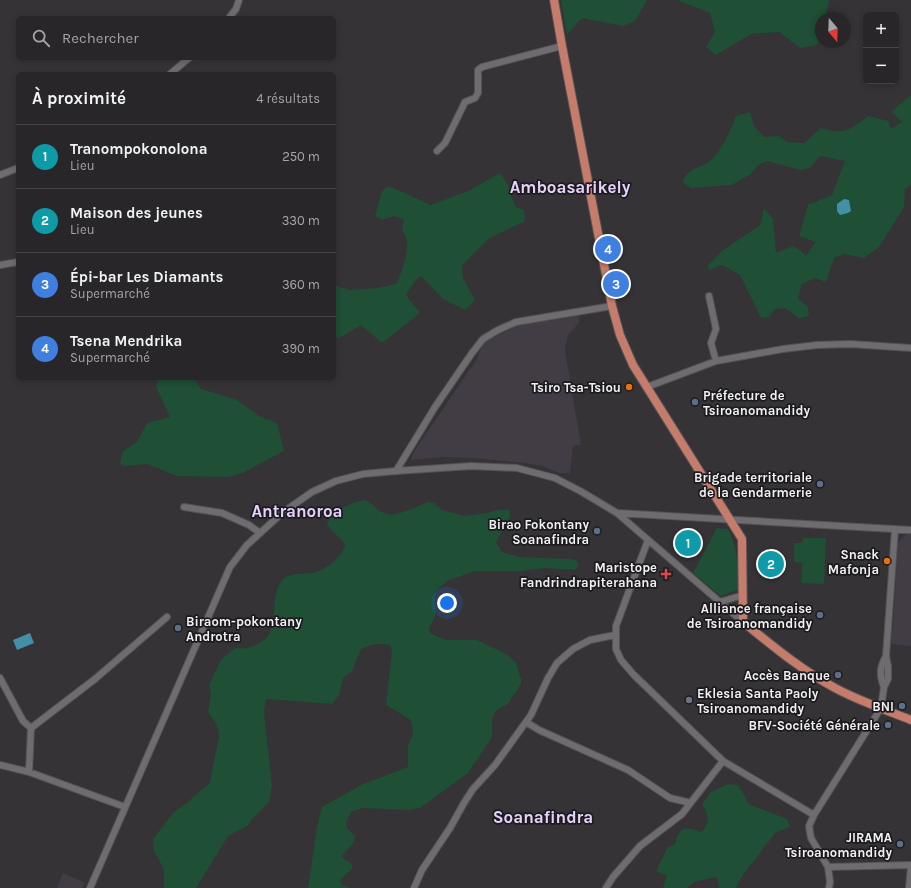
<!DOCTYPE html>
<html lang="fr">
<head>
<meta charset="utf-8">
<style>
	:root { --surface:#282628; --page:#302e30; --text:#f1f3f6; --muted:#a5a5a8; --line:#444345; --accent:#8bbbb9 }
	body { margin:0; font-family:Karla,sans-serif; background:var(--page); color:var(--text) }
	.controls { position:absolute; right:12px; top:12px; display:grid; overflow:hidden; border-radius:6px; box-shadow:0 2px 6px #0003 }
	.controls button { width:36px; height:36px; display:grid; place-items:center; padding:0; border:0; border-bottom:1px solid var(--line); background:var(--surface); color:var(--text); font:20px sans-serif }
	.compass { position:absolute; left:815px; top:12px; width:36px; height:36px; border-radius:50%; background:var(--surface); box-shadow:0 2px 6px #0003; rotate:161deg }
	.you { position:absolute; left:447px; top:603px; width:14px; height:14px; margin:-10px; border:3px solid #fff; border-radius:50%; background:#1a73e8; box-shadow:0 0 0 6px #1a73e833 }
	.badge { display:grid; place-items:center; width:26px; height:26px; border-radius:50%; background:var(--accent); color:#fff; font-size:13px; font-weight:700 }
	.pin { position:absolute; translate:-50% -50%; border:2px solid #fff; box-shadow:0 1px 4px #0006 }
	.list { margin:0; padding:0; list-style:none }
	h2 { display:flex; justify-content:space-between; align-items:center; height:52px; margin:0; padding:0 16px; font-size:17px }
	h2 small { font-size:13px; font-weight:400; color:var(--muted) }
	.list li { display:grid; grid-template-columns:26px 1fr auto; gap:12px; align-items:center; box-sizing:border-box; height:64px; padding:0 16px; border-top:1px solid var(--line) }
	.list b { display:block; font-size:15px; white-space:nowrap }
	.list p { margin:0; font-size:13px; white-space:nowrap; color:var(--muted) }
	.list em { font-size:13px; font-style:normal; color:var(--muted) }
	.icon { flex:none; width:22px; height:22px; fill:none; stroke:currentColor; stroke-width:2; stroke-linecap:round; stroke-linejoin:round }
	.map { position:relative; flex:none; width:911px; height:888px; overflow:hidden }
	.search { position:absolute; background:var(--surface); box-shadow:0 2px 6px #0003; left:16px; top:16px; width:320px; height:44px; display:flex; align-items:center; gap:10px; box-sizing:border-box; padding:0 14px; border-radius:6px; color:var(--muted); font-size:15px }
	.panel { position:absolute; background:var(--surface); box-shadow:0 2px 6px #0003; left:16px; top:72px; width:320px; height:308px; border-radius:6px }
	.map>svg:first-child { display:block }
	.built { fill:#423c44 }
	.green { fill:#1f4f34 }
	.water { fill:#428fa6 }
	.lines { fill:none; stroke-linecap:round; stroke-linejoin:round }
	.minor-casing { stroke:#545255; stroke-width:8 }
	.major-casing { stroke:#545255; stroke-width:10 }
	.minor { stroke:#6f6c70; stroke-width:6 }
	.major { stroke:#c57c6b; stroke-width:8 }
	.food-dot { fill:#e8710a; stroke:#1c1b1d; stroke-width:1.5 }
	.service-dot { fill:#5c6f8a; stroke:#1c1b1d; stroke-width:1.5 }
	.health-dot { fill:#e0444e; stroke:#1c1b1d; stroke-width:1.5 }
	.worship-dot { fill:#6b7280; stroke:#1c1b1d; stroke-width:1.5 }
	.labels { text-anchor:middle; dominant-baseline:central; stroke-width:3.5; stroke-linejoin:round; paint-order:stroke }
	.poi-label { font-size:13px; font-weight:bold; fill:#f2f0f2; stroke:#1c1b1d; text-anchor:end }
	.district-label { font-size:17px; font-weight:bold; fill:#e6d2fc; stroke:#1c1b1d }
</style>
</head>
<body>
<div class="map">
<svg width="911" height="888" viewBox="0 0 911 888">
	<rect width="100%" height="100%" fill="#353336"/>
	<!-- built -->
	<path class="built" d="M579 315V323L568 335 565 349 581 445 573 446 570 473H559L542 466 525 463 474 458 444 457 412 460V457L415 450 479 356V352L486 341 523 323 548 319 549 321Z
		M906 534H911V646L891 644 893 623 898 543Z
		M63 873 85 883 82 888H57Z"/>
	<!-- green -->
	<path class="green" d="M561 0H647L635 21 623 26 582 18 567 35Z
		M677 0H829L826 18H821V33L817 45 800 48 779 32 751 34 716 55 706 47 715 32 710 13Z
		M911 95V185L905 189 904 207 879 247 864 258 844 254 834 258 826 282 815 278 802 284 798 298 808 307 809 316 799 318 785 308 775 309 769 317 761 318 740 275 722 265 709 270 708 265 722 251 760 225 764 208 773 219 776 253 793 246 800 250 806 256 816 242 799 236 808 205 832 195 845 161 820 156 810 168 800 170 767 161 758 165 751 174 732 185 691 188 682 182C691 165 699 170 711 160 720 154 732 127 736 116L750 112 754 126 764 137 779 136 787 142 804 143 821 128C844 135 850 130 868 116L888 121 891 129 902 122 891 112Z
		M500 173 510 188 511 196 516 207 524 210 525 221 488 239 462 266 463 278 475 300 465 310 443 299 421 276 414 282 406 295 420 313 382 343 361 325 338 339 334 333V285L349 290 378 288 396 284C401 275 409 252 407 242 405 229 400 235 404 219L394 216 382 220 375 216 382 191 389 186 431 205 470 190Z
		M159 378H194L201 389 237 400 259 416 277 423 284 451 242 473 228 477 177 476 147 464 124 466 120 463 123 451 137 442 147 423 170 417 156 387Z
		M364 500C372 502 375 509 382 512 394 519 416 507 428 502L434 503 442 510 464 516 487 513 498 510H509L510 516 496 542 502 552 519 557 570 559 576 560 579 565 575 570 545 568 521 571H475L447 581 438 589 435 594V617L429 628 430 633 446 640H477L508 655 516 663 521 679V684L508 704 498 709 494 714 492 719V737L468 773 420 808 408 810 362 808 351 812 346 823 347 828 355 836 354 842 342 856 345 860 351 863 353 868 340 880 342 885 351 888H308L317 827 322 807 363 784 408 767V745L413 734 411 720 386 705 392 651 390 645C379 642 370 645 361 649L352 671 343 678 339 695 332 704 266 699 264 712 272 786 269 802 251 820 249 825 228 836 196 888H164V870L154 850 153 839 174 812 188 802 210 782 219 737C219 727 214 720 208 712L211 693 209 685 214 674 222 659 235 648C244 649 251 648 259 643 262 641 266 639 268 636 278 621 270 598 281 582 289 571 300 575 312 573 325 571 343 557 345 544 340 536 330 532 327 523 334 510 350 503 364 500Z
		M717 528 728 529C739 552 738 566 738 590L721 596 693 573Z
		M803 538H826L824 584 801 583 802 563 794 562V543H802Z
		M728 784 738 785 749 804 787 819 790 827 776 832 740 879 736 888H719L717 877 694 882 687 888H663L667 876 656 871 668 847 675 844C679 826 686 826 701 832 711 821 709 816 702 804L711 792Z"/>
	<!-- water -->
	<path class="water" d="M844 199 849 200 851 211 848 213 840 215 837 211V204Z
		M30 633 34 643 17 650 13 640Z"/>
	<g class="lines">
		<defs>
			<path id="minor" d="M229 18 236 9 239 0
				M170 74 189 58
				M437 151 445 143 465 102 475 98 478 93V70L482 67 562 46
				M0 175 18 168
				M0 265 18 262
				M709 296 716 329 711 343 716 361
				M647 387 716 361 783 349 817 345 850 344 911 348
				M396 471 435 407 472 353 483 339 498 330 516 322 612 306
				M184 507 222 513 249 525 260 533
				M617 513 911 530
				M895 529 886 656 888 666V679L884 687 881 708 814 815 809 826 811 838 828 867 911 865
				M648 540 616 626V649L621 660 634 675 723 761 814 815
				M720 602 743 595
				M0 678 23 721 31 728
				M884 687C879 675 880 667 886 656
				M526 722 539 730 628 770 670 798 687 802
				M0 765 29 772
				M125 807 29 772 31 728 95 679 167 617
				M828 867 830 882 829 888
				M90 888 230 567 247 545 282 513 312 492 336 481 363 474 396 471 471 466 517 468 555 478 582 492 617 513 743 622
				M414 888 422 870 450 828 464 803 473 789 495 765 531 715 548 678 557 663 573 649 590 640 615 635
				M606 888 613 877 640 846 682 814 723 761
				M909 888 911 867"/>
			<path id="major" d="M554 0 562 46 612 306 620 335 633 365 742 539 743 622C773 646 801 670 835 688 859 701 886 710 911 720"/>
		</defs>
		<!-- minor casing -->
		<use href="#minor" class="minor-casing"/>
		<!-- major casing -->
		<use href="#major" class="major-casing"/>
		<!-- minor -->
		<use href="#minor" class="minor"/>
		<!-- major -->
		<use href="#major" class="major"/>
	</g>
	<!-- markers -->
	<g class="food-dot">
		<circle cx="629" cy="387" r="4"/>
		<circle cx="887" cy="561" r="4"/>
	</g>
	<g class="service-dot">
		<circle cx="695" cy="402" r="4"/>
		<circle cx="820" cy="484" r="4"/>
		<circle cx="597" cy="531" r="4"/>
		<circle cx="820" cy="615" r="4"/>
		<circle cx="178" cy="628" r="4"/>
		<circle cx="838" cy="675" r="4"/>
		<circle cx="902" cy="706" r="4"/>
		<circle cx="888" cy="725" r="4"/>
		<circle cx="900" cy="844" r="4"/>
	</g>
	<path class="health-dot" d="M664 568h4v4h4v4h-4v4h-4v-4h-4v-4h4z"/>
	<circle class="worship-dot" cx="689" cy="700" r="4"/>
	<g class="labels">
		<!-- poi labels -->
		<g class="poi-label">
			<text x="621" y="387">Tsiro Tsa-Tsiou</text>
			<text x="703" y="395" text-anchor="start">Préfecture de<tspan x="703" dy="15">Tsiroanomandidy</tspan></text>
			<text x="812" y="477">Brigade territoriale<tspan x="812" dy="15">de la Gendarmerie</tspan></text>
			<text x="589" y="524">Birao Fokontany<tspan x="589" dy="15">Soanafindra</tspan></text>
			<text x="879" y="554">Snack<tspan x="879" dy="15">Mafonja</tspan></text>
			<text x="657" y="567">Maristope<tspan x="657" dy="15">Fandrindrapiterahana</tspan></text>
			<text x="812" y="608">Alliance française<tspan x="812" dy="15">de Tsiroanomandidy</tspan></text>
			<text x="186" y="621" text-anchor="start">Biraom-pokontany<tspan x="186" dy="15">Androtra</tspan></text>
			<text x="830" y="675">Accès Banque</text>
			<text x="697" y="693" text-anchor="start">Eklesia Santa Paoly<tspan x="697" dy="15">Tsiroanomandidy</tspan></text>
			<text x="894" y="706">BNI</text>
			<text x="880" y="725">BFV-Société Générale</text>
			<text x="892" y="837">JIRAMA<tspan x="892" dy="15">Tsiroanomandidy</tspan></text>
		</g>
		<!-- district labels -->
		<g class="district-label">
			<text x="570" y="187">Amboasarikely</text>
			<text x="297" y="511">Antranoroa</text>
			<text x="543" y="817">Soanafindra</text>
		</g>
	</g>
</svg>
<div class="controls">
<button>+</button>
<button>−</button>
</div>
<svg class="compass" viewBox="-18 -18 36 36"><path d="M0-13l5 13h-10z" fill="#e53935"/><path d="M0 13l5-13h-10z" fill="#a5a5a8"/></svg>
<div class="you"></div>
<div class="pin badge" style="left:688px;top:543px;background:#0f9aa8">1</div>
<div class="pin badge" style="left:771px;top:564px;background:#0f9aa8">2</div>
<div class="pin badge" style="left:616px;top:284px;background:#3f7fe0">3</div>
<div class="pin badge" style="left:608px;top:249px;background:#3f7fe0">4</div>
<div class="search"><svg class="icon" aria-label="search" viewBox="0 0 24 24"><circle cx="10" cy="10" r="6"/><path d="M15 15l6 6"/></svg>Rechercher</div>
<section class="panel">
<h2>À proximité<small>4 résultats</small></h2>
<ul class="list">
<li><span class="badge" style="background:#0f9aa8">1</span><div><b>Tranompokonolona</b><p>Lieu</p></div><em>250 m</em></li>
<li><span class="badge" style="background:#0f9aa8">2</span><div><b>Maison des jeunes</b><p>Lieu</p></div><em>330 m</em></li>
<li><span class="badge" style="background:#3f7fe0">3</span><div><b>Épi-bar Les Diamants</b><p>Supermarché</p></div><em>360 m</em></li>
<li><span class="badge" style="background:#3f7fe0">4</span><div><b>Tsena Mendrika</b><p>Supermarché</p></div><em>390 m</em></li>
</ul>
</section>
</div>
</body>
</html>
